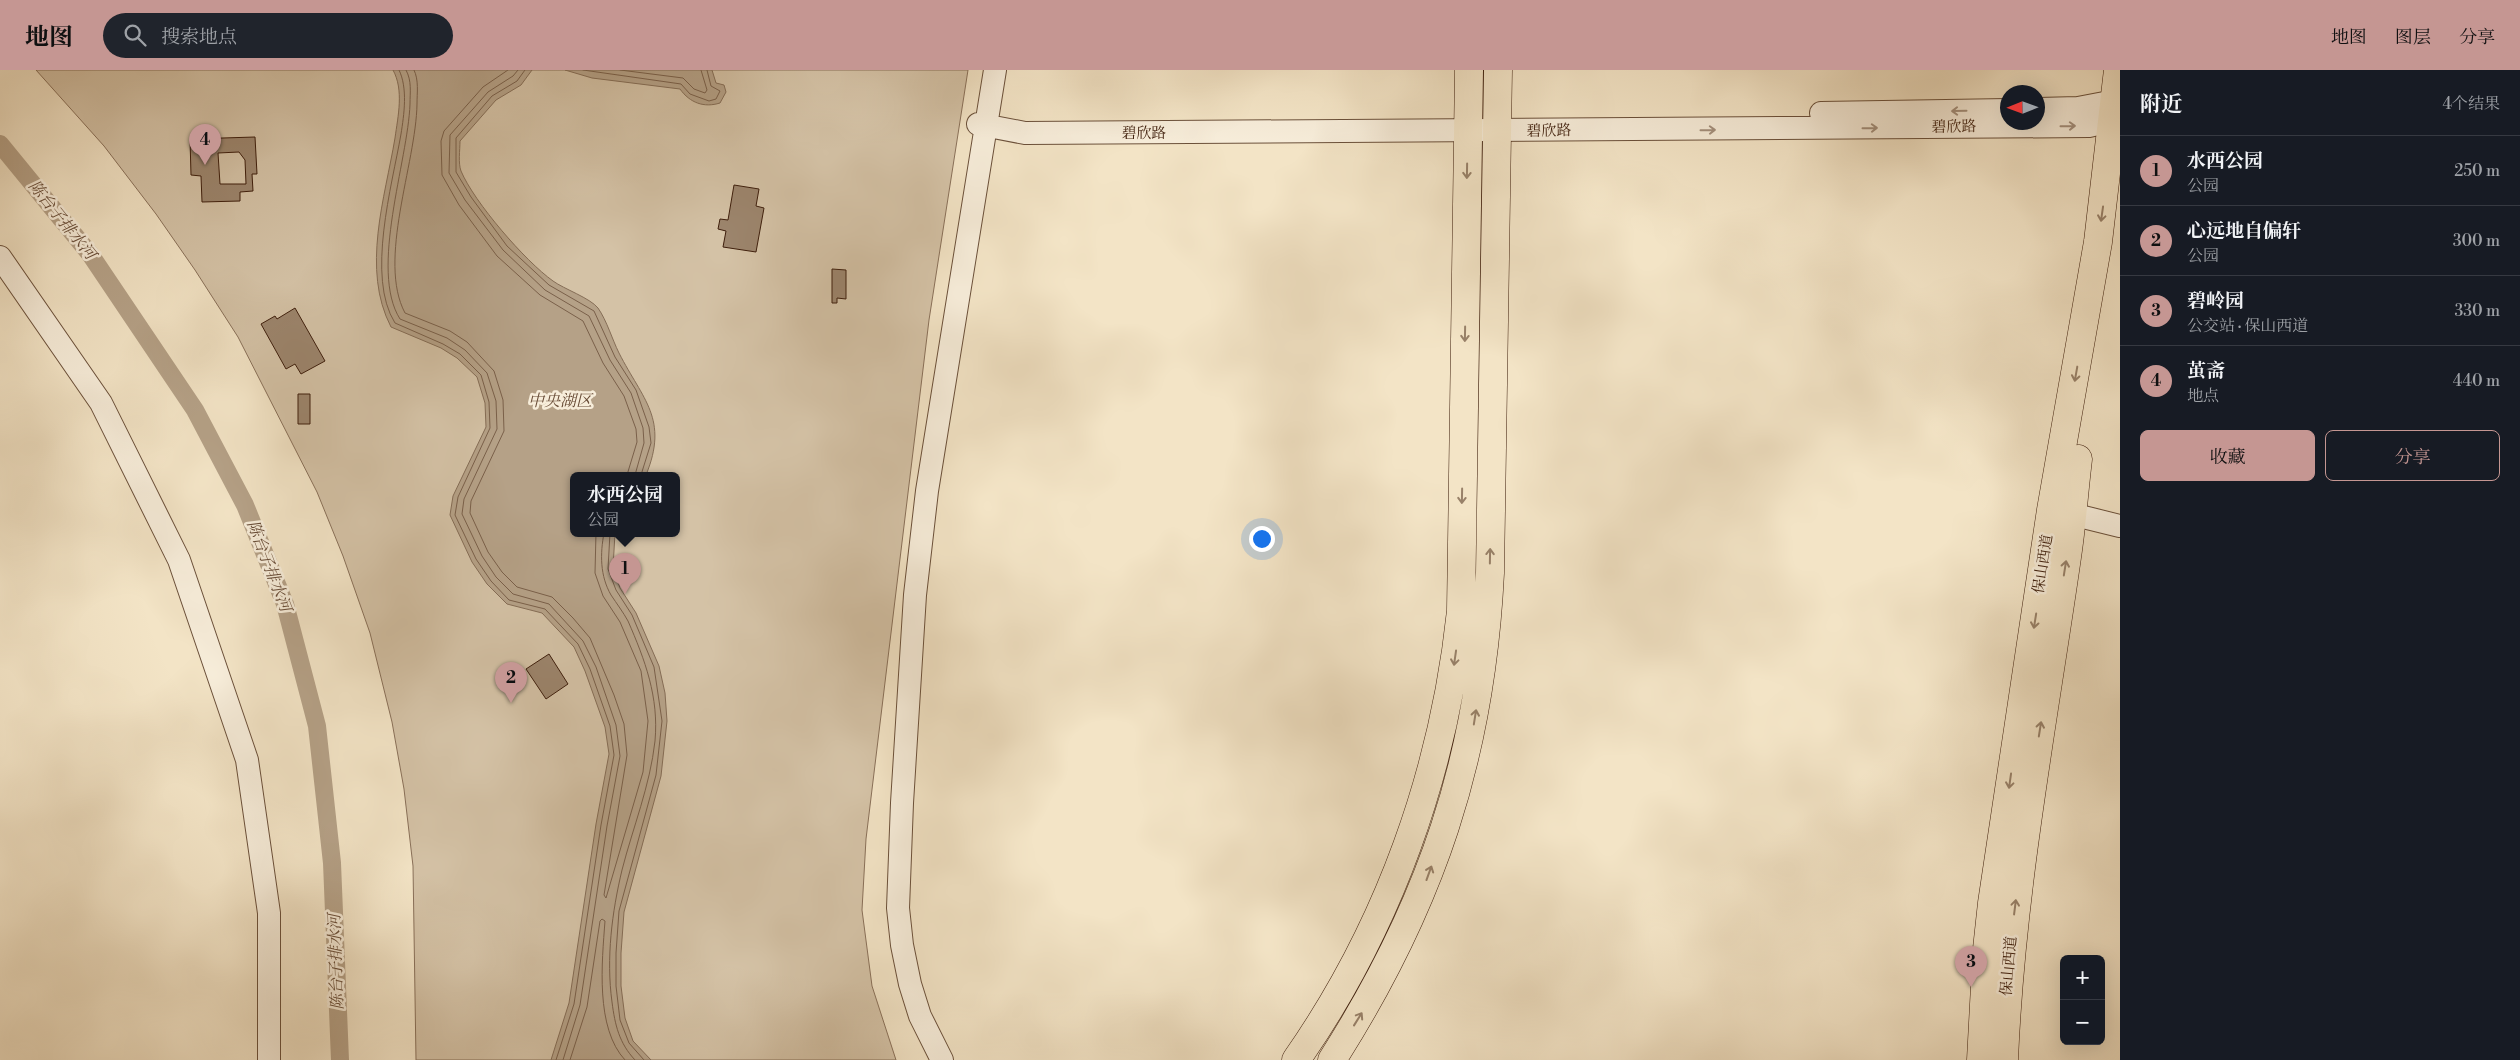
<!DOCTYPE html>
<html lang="zh">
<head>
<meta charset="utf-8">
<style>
	:root { --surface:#171b24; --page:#20242c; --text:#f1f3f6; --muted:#9ea1a6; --line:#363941; --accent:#c59692 }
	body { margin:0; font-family:"Libre Bodoni","Noto Serif SC",serif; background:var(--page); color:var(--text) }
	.controls { position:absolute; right:15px; bottom:15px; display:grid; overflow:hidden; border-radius:8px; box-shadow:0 5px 20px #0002 }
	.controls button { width:45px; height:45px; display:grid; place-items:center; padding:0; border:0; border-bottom:1px solid var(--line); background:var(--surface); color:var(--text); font:25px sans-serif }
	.compass { position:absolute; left:2000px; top:15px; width:45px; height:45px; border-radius:50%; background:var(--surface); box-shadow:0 5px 20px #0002; rotate:269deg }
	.you { position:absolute; left:1261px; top:468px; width:18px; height:18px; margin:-12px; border:4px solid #fff; border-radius:50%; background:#1a73e8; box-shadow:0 0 0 8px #1a73e833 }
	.badge { display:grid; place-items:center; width:32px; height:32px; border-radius:50%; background:var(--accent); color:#111; font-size:16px; font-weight:700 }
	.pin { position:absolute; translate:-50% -41px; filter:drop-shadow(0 1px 2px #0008) }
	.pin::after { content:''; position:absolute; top:26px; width:18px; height:15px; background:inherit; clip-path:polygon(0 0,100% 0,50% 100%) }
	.popup { position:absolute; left:570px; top:402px; width:110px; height:65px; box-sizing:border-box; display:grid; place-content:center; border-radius:8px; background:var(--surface); filter:drop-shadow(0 1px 4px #0005); font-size:16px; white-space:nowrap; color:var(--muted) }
	.popup b { font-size:19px; color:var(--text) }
	.popup::after { content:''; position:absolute; left:50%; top:100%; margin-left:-10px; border:10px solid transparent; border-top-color:var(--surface) }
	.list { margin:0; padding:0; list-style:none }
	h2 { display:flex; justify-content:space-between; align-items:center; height:65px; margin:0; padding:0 20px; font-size:21px }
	h2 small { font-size:16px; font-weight:400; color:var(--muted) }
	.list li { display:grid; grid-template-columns:32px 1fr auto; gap:15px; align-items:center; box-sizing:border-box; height:70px; padding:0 20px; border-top:1px solid var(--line) }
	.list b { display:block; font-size:19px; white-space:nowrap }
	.list p { margin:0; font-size:16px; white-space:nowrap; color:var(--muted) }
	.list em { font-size:16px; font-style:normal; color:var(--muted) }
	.actions { display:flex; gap:10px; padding:15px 20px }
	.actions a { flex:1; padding:11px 0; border:1px solid var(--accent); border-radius:8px; text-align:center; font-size:18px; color:var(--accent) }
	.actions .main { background:var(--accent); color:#111 }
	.icon { flex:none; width:28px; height:28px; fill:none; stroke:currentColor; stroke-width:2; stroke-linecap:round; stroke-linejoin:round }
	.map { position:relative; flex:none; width:2120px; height:990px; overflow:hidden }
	header { display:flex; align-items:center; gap:30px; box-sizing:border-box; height:70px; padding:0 25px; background:var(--accent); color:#111 }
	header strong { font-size:24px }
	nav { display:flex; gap:28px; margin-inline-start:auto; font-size:18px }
	.search { width:350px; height:45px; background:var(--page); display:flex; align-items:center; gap:12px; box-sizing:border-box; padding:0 18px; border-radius:28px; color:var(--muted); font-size:19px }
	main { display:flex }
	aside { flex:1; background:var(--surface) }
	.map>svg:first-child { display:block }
	.green { fill:#d4c2a6; stroke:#897059; fill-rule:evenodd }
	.water { fill:#b5a187; stroke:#856d56 }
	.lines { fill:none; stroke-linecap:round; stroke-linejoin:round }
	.shore { stroke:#7a604a; stroke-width:1 }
	.canal { stroke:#b5a187; stroke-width:18 }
	.building { fill:#9c856d; stroke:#3e1e0c; fill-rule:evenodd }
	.minor-casing { stroke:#6b503a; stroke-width:24 }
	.major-casing { stroke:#3e1e0c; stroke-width:29 }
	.minor { stroke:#f7edda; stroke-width:22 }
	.major { stroke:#f3e4c6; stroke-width:28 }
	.oneway { stroke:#a4907d }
	.oneway2 { stroke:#988169 }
	.labels { text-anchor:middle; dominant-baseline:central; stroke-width:5; stroke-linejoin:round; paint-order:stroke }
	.street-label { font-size:15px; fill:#3e1e0c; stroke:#f7edda }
	.water-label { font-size:16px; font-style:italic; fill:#684c37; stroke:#f7edda }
</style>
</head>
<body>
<header>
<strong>地图</strong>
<div class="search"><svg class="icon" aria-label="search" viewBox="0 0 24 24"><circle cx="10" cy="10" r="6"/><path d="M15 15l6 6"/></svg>搜索地点</div>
<nav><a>地图</a><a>图层</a><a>分享</a></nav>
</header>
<main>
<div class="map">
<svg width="2120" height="990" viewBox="0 0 2120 990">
	<rect width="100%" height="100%" fill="#f3e4c6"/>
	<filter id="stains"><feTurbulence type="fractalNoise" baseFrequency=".004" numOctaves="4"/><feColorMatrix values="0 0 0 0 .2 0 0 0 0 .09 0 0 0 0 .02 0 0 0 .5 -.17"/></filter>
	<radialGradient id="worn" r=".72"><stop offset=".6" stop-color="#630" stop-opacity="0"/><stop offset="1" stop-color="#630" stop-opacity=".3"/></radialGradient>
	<!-- green -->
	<path class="green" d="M36 0H968L929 250 866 769 862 840 872 916 896 990H416L413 796 404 719 392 652 370 563 343 486 317 422 238 267 195 200 156 144 104 76ZM574 405H676V463H574Z"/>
	<!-- water -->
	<path class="water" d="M393 0H532L521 15 496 30 460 71C460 80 458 93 461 101 474 132 525 191 553 211 564 219 590 228 598 238 607 251 612 269 619 283 643 330 669 349 646 405H574V463H615L613 498 620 518 636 543 659 596 665 623 667 651 661 706 624 842 621 883V916L625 948 633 971 651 990H551L569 933 596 754 609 684 605 657 585 601 574 577 542 543 507 534 487 514 472 492 450 445 453 426 486 357 485 333 477 307 457 288 441 278 391 257C361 199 385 128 395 68 398 46 404 20 393 0Z
		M565 0H712L716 13 724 15 726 22 720 33C704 38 690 33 680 19L592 8Z"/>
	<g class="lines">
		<!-- shore -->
		<path class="shore" d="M399 0C408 18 404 45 401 64 392 116 366 207 395 253L443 274 460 284 481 305 489 332 490 358 458 427 455 445 476 489 491 511 509 530 545 539 578 574 590 599 610 656 614 685 601 755 574 934 556 990
			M406 0C412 11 410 22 410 34 408 91 369 200 400 249L447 268 465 280 487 303 496 331 497 359 464 429 462 444 482 486 496 507 513 524 549 534 583 571 596 597 616 655 620 686 607 756 580 935 563 990
			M414 0C419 10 417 23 417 34 416 94 377 190 405 243L450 261 467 272 494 301 503 330 504 361 471 431 470 443 488 482 502 502 517 517 552 527 573 548 590 568 614 625 624 654 627 685 604 825 606 828 643 702 648 651 641 601 620 552 603 526 595 503 596 463
			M508 0 483 17 444 61 441 71 442 105 459 135 497 186 540 225 583 251 603 293 624 326 636 359 637 372 627 405
			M518 0 513 6 488 22 450 65 449 103 465 130 503 180 545 220 589 246 610 290 631 323 643 358 644 373 635 405
			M525 0 517 11 492 26 456 68V102L471 127 507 176 549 215 594 241 615 287 636 320 649 357 651 373 641 405
			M583 0 681 14 690 24 709 31 716 29 720 21 711 16 707 0
			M620 0 683 8 694 19 705 23 707 20 701 0
			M604 463C600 484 600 506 611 525 617 534 623 542 628 551 645 590 659 627 655 671 650 716 633 757 622 800 612 842 606 888 612 932 615 955 619 973 635 990
			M610 463 608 499 616 520 632 545 654 597 662 651 656 705 619 841 616 883V916L620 950 629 973 644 990
			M570 990 587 937 600 851 602 849 605 851C602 892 595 958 625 990"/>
		<!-- canal -->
		<path class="canal" d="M0 74 90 184 195 340 245 435 285 534 317 656 332 793 340 990"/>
	</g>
	<!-- building -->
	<path class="building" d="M255 67 257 104H252L253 121 240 122V131L202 132 201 106 191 105 190 69ZM239 82 245 90 246 114H220L218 83Z
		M734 115 759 119 756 136 764 138 756 182 723 177 726 161 718 159 720 149 728 150Z
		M832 199 846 200V229L837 228V233H832Z
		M295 238 325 291 301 304 295 294 286 299 261 254 275 246 277 249Z
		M298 324H310V354H298Z
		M549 584 568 614 546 629 526 599Z"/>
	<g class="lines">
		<defs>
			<path id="minor" d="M2038 39 2078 38 2120 30
				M1821 43 2008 40
				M978 54 1025 63 2089 56 2120 49
				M0 187 101 333 179 490 247 690 269 843V990
				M2055 440 2120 456
				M942 990 920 946 910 914 902 875 898 838 902 733 915 525 927 421 995 0"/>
			<path id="major" d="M1296 990C1389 857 1444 702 1461 541L1469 0
				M1332 990C1431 835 1481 687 1490 503L1498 0
				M1981 990 1987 879 1992 833 2051 440 2098 172 2118 0
				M2004 990C2011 820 2043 654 2067 487 2072 454 2074 422 2078 389"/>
		</defs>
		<!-- minor casing -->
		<use href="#minor" class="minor-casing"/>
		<!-- major casing -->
		<use href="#major" class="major-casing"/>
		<!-- minor -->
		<use href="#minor" class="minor"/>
		<!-- major -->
		<use href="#major" class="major"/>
	</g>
	<!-- one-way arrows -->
	<defs><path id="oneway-shaft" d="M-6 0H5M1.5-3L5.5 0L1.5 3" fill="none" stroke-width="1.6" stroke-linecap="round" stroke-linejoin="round" transform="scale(1.25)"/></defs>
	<g class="oneway">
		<use href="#oneway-shaft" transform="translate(1959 41) rotate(179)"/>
		<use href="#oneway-shaft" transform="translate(2068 56) rotate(-1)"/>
		<use href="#oneway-shaft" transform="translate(1870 58) rotate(-1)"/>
		<use href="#oneway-shaft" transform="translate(1708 60) rotate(-1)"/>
	</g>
	<g class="oneway2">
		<use href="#oneway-shaft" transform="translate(1467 101) rotate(91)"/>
		<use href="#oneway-shaft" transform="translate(2102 144) rotate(98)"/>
		<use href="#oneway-shaft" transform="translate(1465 264) rotate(91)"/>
		<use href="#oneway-shaft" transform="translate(2076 304) rotate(100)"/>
		<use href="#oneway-shaft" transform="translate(1462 426) rotate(91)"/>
		<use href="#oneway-shaft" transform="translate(1490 486) rotate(-89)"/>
		<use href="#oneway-shaft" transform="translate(2065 498) rotate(-81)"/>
		<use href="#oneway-shaft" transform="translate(2035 551) rotate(99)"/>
		<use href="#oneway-shaft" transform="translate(1455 588) rotate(98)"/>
		<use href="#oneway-shaft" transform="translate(1475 647) rotate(-81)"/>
		<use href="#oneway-shaft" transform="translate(2040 659) rotate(-81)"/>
		<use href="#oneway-shaft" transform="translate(2010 711) rotate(98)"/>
		<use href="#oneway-shaft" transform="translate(1429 803) rotate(-70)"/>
		<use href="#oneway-shaft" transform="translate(2015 837) rotate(-83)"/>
		<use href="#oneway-shaft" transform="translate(1358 949) rotate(-58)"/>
	</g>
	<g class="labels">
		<!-- street labels -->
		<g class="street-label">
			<text transform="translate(1954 57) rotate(-1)">碧欣路</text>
			<text transform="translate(1549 61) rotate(-1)">碧欣路</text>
			<text x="1144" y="63">碧欣路</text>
			<text transform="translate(2043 494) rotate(-81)">保山西道</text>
			<text transform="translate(2009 896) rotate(-85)">保山西道</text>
		</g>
		<!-- water labels -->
		<g class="water-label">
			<text transform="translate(62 150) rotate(51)">陈台子排水河</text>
			<text x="560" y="331">中央湖区</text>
			<text transform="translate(269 496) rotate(69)">陈台子排水河</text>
			<text transform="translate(336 892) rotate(-92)">陈台子排水河</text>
		</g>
	</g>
	<rect width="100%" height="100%" filter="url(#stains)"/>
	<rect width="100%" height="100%" fill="url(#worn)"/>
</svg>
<div class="controls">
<button>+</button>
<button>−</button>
</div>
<svg class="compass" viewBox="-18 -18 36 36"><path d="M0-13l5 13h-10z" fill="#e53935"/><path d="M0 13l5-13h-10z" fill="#9ea1a6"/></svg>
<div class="you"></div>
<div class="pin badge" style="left:625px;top:524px">1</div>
<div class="popup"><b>水西公园</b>公园</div>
<div class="pin badge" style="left:511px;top:633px">2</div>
<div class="pin badge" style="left:1971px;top:917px">3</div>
<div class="pin badge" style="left:205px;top:95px">4</div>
</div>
<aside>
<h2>附近<small>4个结果</small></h2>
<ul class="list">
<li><span class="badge">1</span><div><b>水西公园</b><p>公园</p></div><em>250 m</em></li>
<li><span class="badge">2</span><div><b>心远地自偏轩</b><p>公园</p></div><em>300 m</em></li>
<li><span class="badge">3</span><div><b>碧岭园</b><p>公交站 · 保山西道</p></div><em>330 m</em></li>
<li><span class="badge">4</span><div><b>茧斋</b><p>地点</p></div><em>440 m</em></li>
</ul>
<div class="actions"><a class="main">收藏</a><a>分享</a></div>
</aside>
</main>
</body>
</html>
